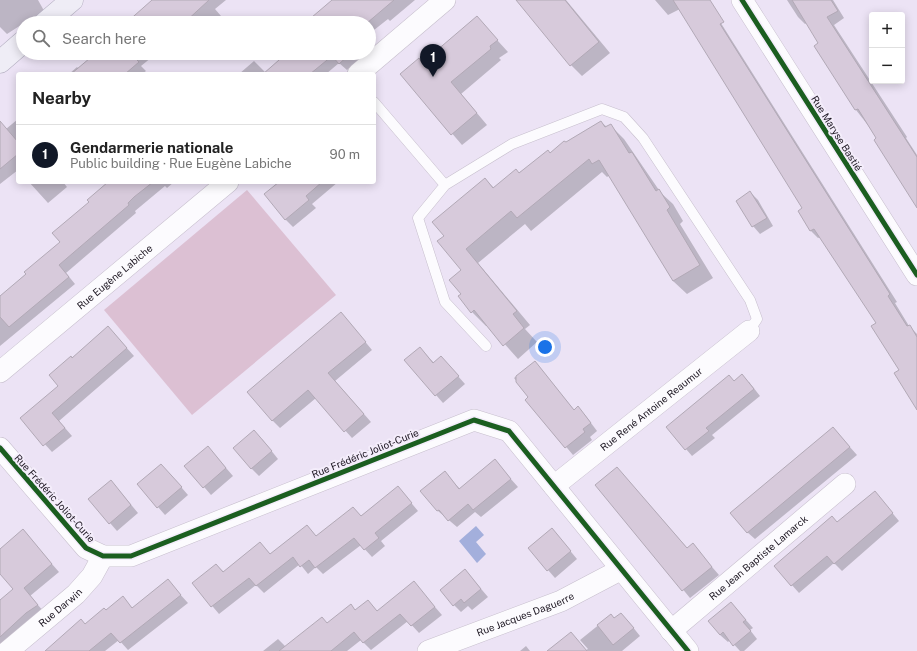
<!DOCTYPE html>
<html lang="en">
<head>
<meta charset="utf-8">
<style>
	:root { --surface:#fff; --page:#f6f6f6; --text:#222; --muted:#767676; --line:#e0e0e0; --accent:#111827 }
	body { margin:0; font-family:"Public Sans",sans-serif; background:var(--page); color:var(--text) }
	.controls { position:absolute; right:12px; top:12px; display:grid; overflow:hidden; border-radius:4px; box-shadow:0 2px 10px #0003 }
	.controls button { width:36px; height:36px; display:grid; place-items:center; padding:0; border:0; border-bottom:1px solid var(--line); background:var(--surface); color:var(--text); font:20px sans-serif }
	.you { position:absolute; left:545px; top:347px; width:14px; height:14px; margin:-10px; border:3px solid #fff; border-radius:50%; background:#1a73e8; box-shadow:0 0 0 6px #1a73e833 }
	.badge { display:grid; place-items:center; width:26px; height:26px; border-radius:50%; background:var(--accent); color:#fff; font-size:13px; font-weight:700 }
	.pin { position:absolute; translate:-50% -33px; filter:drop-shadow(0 1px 2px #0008) }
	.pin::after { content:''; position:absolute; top:21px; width:14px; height:12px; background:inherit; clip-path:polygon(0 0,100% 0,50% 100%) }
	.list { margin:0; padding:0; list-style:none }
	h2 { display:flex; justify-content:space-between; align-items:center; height:52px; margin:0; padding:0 16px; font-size:17px }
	h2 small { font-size:13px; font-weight:400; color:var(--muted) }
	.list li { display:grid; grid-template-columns:26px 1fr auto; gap:12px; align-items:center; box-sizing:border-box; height:60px; padding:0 16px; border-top:1px solid var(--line) }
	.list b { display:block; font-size:15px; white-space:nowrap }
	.list p { margin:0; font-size:13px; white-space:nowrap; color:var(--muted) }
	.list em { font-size:13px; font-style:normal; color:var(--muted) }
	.icon { flex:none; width:22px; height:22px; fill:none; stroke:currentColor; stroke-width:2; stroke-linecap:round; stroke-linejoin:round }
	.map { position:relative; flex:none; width:917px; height:651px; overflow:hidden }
	.search { position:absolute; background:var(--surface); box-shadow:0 2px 10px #0003; left:16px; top:16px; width:360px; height:44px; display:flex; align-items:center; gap:10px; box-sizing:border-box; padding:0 14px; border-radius:22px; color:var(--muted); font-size:15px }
	.panel { position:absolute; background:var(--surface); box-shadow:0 2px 10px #0003; left:16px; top:72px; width:360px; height:112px; border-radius:4px }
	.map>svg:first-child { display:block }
	.green { fill:#dcc0d3 }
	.water { fill:#a3afdc }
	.shadow { fill:#0003 }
	.building { fill:#d7cadb; stroke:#b2a9b6 }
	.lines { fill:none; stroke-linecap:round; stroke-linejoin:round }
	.service-casing { stroke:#c7bfcd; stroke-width:11 }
	.minor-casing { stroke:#c7bfcd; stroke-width:22 }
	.primary-casing { stroke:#b4afc1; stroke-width:23 }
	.service { stroke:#fcfbfe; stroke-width:10 }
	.minor { stroke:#fcfbfe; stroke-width:21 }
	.primary { stroke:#efedf6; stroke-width:22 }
	.cycleway-casing { stroke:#f4edfb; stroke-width:8 }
	.cycleway { stroke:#1b5e20; stroke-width:5 }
	.labels { text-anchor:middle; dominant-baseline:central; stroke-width:4; stroke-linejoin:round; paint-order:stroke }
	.street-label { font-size:10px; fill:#1d1722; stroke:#f4edfb }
</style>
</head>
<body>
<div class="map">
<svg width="917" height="651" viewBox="0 0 917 651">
	<rect width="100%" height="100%" fill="#ece3f5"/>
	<!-- green -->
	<path class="green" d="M247 190 336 295 192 415 104 310Z"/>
	<!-- water -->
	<path class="water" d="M476 526 484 535 476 542 486 554 477 563 459 541Z"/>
	<!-- shadow -->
	<path class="shadow" d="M0 0H38L47 16 35 23H23V27L21 25 7 34 0 27Z
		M154 0H226L215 9 227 23H128Z
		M344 0H415L390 21 388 19 369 34V23H306Z
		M527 0H566L610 53 582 76 571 65Z
		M655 0H701L712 9 897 302 895 303 909 326 917 334V400L878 324 821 237 818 238 811 231 799 211 804 209 680 9 668 15Z
		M787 0H833L844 18 834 25 907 137 906 138 917 155V206L878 138 856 110 815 46 820 44 807 23 805 24 798 17Z
		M477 18 508 52 499 58 501 60 461 94 487 125 462 145 401 74 423 64Z
		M97 53H157L141 66 146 71 142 74H69L77 67 79 69Z
		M288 53H356L360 59 347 70 339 63 326 74H239L254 61 266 73Z
		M18 119V170L0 184V126L6 129Z
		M601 122 607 127 610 125 624 139 661 193 673 204 683 221 680 224 713 278 687 294 673 281 610 175 607 177 602 172 531 231 525 224 478 263 530 325 525 329 537 342 518 359 487 324 486 326 472 312 459 296 462 294V270L445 236 485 179 494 188Z
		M29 182H63L67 187 48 203Z
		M109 182H174L167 188 165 186 135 211 136 213 66 273 75 284 0 346V297L62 242 90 203Z
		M280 182H338L312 204 316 208 293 227 285 219Z
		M750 192 758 200 773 226 760 234 753 226Z
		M348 321 372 350 335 381 371 422 352 438 316 398 280 428 272 420Z
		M108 327 134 356 59 421 72 436 52 452 21 418 60 386 72 359Z
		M420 348 434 363 441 357 465 384 443 403 436 395Z
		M535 362 574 410 585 415 597 431 590 437 592 440 573 455 527 400 529 397 514 378Z
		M735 382H749L760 396 712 435 715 438 692 456 686 449Z
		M833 428 857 455 755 539 747 532Z
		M262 439 278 459 259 476 251 468Z
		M208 447 233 476 211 495 186 466Z
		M495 461 518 487 481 517 475 512 457 527 438 511 422 491 445 473 460 489Z
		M617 468 688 549 693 545 719 575 690 598 597 485Z
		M169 473 188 495 165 515 158 507Z
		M398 487 418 511 381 541 385 546 372 557 361 545 323 574 316 567 308 574 300 564 264 593 256 585 219 614 193 583 216 565 224 572 260 543 271 555 307 526 317 537 353 508 361 516Z
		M118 489 138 513 117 531 110 523Z
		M875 492 899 521 842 571 834 563 799 593 775 566 838 523Z
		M552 529 577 559 555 578 548 570Z
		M23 531 59 572 30 596 45 613 0 651V611L15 589 0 572V550Z
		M465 570 488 597 472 610 468 606 461 612 454 605Z
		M168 581 188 603 128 650 119 640 105 651H46L106 611 123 598 133 609Z
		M414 583 442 615 419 633 408 621 371 650 361 640 347 651H263L278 639 286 647 327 624 351 606 356 611 368 601 378 612Z
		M731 603 753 628 750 630 757 639 744 651H740L730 640 728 642 720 635Z
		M611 615 615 619 628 621 640 636 622 651H548L586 650 588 649 580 640Z
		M526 646 530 651H520Z"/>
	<!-- building -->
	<path class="building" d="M152 0H209L184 23H126Z
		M332 0H394L367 23H305Z
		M516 0H565L599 42 570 66Z
		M673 0H710L724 22 720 24 890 294 888 296 907 326 910 325 917 337V410L894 373 899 370 871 326 876 323 814 229 810 231 798 211 802 208Z
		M792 0H831L838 11 827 17 917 157V208L874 140 876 138 858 109 855 110 814 46 818 43Z
		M477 16 498 40 490 46 491 49 451 82 477 113 451 135 400 74 419 58 422 63Z
		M96 53H130L139 62 125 74H71Z
		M287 53H351L339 64 332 56 310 74H263Z
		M0 121 18 142V154L0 169Z
		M601 121 605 127 611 124 629 153 632 152 656 191 659 189 670 207 667 210 700 265 673 281 599 160 592 164 589 159 517 218 511 211 466 249 517 311 513 314 524 328 503 346 474 310 471 313 458 296 461 294 449 280 461 270 437 241 444 236 432 222 485 178 493 188 516 169 519 173 548 150 550 153 564 141 566 142Z
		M108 182H153L134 197 128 203 129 205 59 265 69 277 9 327 0 317V296L26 274 24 272 60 242 52 233 89 202 87 200Z
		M279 182H322L306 196 309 200 285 220 264 194Z
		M750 191 767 218 752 227 736 201Z
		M341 312 366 342 328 373 364 414 344 432 308 390 272 421 247 392Z
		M108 326 127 348 52 413 65 428 43 446 20 418 58 386 49 375 71 356 72 358Z
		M420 347 433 363 441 356 459 376 435 396 404 360Z
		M535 361 574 410 578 406 591 423 583 429 585 432 565 448 525 400 528 397 516 382V376Z
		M742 374 754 389 706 428 709 431 685 450 666 427 729 375 734 381Z
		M833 427 850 447 747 533 730 513Z
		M254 430 272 451 251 469 233 448Z
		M208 446 226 468 203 488 184 466Z
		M495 459 511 479 473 510 468 504 448 521 439 510 437 511 420 491 445 471 459 489Z
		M161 464 182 487 157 508 137 484Z
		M617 467 687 548 693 543 712 567 682 591 595 485Z
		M111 480 131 505 109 524 88 499Z
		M398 486 412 503 375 533 379 538 364 550 354 538 315 568 309 560 300 567 293 557 256 586 249 578 211 607 192 583 216 564 223 572 260 542 270 554 307 525 316 536 353 507 361 516Z
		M875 491 893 513 834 564 827 556 791 586 774 566 832 516 837 522Z
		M552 528 571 551 547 571 528 548Z
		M23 529 52 564 24 588 38 605 26 613 0 637V600L13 589 0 574V549Z
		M465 569 481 589 464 603 461 599 453 606 440 590Z
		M168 579 181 595 120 643 111 633 89 651H45L81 619 85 624 104 608 106 610 123 596 132 608Z
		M414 581 435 607 411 626 400 614 363 643 354 632 331 651H279L322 617 327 623 351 604 355 610 368 600 377 611Z
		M731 602 746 620 743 622 751 631 733 646 723 632 720 635 708 621Z
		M621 613 634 628 613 645 597 625 611 614 614 618Z
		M571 632 587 651H547Z"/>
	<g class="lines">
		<defs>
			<path id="service" d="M374 102 445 185 512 144 602 109 624 117 643 138 750 300 757 319 749 331
				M445 185 418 218 445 302 486 346"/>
			<g id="minor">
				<path d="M742 0 917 275"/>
				<path d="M358 74 445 0"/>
				<path id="s1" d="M0 372 228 182"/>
				<path d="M0 448 86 548 103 556H131L474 420 509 431 688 651"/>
				<path id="s2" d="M554 486 749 331"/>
				<path id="s3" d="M671 631 845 484"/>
				<path id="s4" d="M8 651 76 594 92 576 103 556"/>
				<path id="s5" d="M428 651 561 601 620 570"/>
			</g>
			<path id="primary" d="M45 23 72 0
				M0 62 23 42"/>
		</defs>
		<!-- service casing -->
		<use href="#service" class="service-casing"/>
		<!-- minor casing -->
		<use href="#minor" class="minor-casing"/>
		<!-- primary casing -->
		<use href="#primary" class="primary-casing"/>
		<!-- service -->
		<use href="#service" class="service"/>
		<!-- minor -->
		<use href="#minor" class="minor"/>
		<!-- primary -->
		<use href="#primary" class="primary"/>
		<defs>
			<path id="cycleway" d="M742 0 917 275
				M0 448 86 548 103 556H131L474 420 509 431 688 651"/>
		</defs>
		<!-- cycleway casing -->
		<use href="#cycleway" class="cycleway-casing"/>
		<!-- cycleway -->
		<use href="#cycleway" class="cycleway"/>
	</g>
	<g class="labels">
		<!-- street labels -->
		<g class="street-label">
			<text transform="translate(837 133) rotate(58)">Rue Maryse Bastié</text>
			<text stroke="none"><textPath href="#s1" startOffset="149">Rue Eugène Labiche</textPath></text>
			<text stroke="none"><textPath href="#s2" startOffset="124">Rue René Antoine Reaumur</textPath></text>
			<text transform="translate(365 453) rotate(-22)">Rue Frédéric Joliot-Curie</text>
			<text transform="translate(55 498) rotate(48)">Rue Frédéric Joliot-Curie</text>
			<text stroke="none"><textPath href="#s3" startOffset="114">Rue Jean Baptiste Lamarck</textPath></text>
			<text stroke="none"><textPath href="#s4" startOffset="68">Rue Darwin</textPath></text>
			<text stroke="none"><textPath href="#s5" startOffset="104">Rue Jacques Daguerre</textPath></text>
		</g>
	</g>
</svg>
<div class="controls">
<button>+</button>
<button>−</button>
</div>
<div class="you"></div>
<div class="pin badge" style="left:433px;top:77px">1</div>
<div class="search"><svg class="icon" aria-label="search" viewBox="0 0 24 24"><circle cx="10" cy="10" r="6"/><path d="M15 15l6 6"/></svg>Search here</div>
<section class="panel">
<h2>Nearby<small></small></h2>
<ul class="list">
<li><span class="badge">1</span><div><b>Gendarmerie nationale</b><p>Public building · Rue Eugène Labiche</p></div><em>90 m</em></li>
</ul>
</section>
</div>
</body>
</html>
